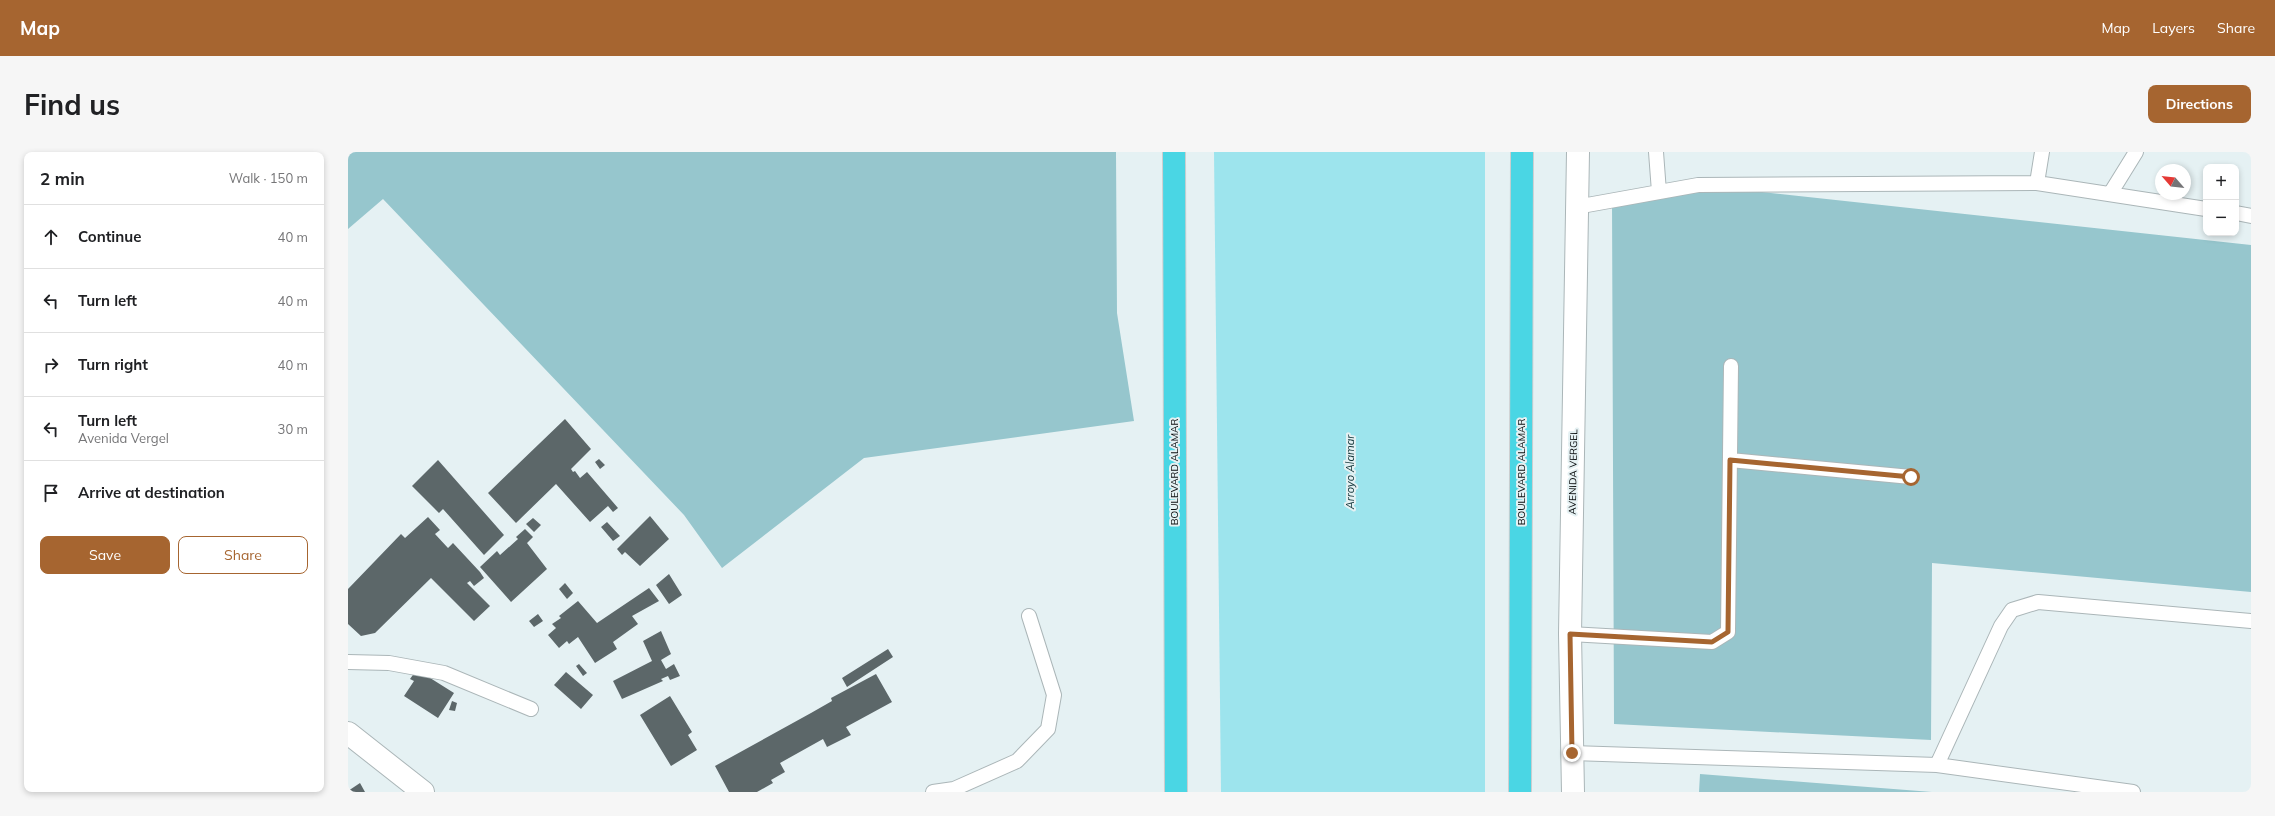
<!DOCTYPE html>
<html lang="en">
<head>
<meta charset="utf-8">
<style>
	:root { --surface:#fff; --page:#f6f6f6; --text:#202124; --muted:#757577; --line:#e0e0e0; --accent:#a66530 }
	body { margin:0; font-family:Mulish,sans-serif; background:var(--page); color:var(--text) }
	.controls { position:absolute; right:12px; top:12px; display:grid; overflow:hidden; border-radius:8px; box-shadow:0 2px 6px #0003 }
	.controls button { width:36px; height:36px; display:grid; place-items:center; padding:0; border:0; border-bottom:1px solid var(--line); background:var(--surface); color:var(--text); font:20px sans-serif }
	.compass { position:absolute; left:1807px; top:12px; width:36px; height:36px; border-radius:50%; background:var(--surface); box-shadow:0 2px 6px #0003; rotate:298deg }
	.stop { position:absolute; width:12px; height:12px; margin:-9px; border:3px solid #a66530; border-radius:50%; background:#fff }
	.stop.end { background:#a66530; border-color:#fff; box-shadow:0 1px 4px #0008 }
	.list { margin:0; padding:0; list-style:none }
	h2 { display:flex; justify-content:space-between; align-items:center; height:52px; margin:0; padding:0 16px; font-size:17px }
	h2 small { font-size:13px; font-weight:400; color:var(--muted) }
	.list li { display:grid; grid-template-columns:26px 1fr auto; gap:12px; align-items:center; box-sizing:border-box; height:64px; padding:0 16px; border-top:1px solid var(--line) }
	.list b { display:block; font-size:15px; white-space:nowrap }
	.list p { margin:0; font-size:13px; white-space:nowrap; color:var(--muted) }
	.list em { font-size:13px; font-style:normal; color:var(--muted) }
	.actions { display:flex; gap:8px; padding:12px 16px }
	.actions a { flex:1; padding:9px 0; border:1px solid var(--accent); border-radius:8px; text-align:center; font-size:14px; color:var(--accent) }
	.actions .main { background:var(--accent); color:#fff }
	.icon { flex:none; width:22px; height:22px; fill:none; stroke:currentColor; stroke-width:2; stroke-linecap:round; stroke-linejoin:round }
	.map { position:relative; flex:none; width:1903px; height:640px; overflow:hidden; border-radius:8px }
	header { display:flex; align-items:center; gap:24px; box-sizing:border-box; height:56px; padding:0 20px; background:var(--accent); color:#fff }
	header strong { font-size:19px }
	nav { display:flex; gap:22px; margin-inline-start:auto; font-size:14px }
	.intro { display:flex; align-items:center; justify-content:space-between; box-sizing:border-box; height:96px; padding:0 24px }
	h1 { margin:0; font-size:28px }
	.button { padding:10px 18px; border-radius:8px; background:var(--accent); color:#fff; font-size:14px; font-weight:700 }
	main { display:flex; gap:24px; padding:0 24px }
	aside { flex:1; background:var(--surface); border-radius:8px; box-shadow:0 2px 6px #0003 }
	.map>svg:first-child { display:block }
	.green { fill:#96c6cd }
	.water { fill:#9de4ed }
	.building { fill:#5c6769 }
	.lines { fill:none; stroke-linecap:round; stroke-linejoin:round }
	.service-casing { stroke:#abb6b8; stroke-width:16 }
	.minor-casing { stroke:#abb6b8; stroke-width:24 }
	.trunk-casing { stroke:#cececf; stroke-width:24 }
	.service { stroke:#fff; stroke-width:14 }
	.minor { stroke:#fff; stroke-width:22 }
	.trunk { stroke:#4ad6e4; stroke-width:22 }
	.route { stroke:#a66530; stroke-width:5 }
	.labels { text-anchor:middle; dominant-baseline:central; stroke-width:4; stroke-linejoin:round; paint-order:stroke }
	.street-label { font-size:10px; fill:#090c0d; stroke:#e5f1f3 }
	.water-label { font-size:11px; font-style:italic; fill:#113438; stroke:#e5f1f3 }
</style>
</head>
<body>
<header>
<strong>Map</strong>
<nav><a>Map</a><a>Layers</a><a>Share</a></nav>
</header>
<div class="intro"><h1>Find us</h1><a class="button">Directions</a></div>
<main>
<aside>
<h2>2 min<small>Walk · 150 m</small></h2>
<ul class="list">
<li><svg class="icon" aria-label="ahead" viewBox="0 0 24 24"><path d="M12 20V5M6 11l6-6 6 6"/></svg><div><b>Continue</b></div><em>40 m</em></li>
<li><svg class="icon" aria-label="left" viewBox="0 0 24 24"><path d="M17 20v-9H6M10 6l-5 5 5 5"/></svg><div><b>Turn left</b></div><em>40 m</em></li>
<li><svg class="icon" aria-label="right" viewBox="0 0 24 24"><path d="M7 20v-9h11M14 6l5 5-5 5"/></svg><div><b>Turn right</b></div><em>40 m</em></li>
<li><svg class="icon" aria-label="left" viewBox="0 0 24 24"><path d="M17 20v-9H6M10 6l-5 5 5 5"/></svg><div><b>Turn left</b><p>Avenida Vergel</p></div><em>30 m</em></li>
<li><svg class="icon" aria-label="arrive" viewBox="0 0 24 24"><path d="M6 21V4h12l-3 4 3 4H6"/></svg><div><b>Arrive at destination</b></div></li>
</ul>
<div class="actions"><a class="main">Save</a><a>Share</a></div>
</aside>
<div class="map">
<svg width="1903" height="640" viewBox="0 0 1903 640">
	<rect width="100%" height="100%" fill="#e5f1f3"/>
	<!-- green -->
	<path class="green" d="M0 0H768L769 161 786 269 516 306 374 416 336 363 35 47 0 77Z
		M1350 33 1903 93V440L1584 411 1583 588 1266 572 1264 49Z
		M1352 622 1584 640H1351Z"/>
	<!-- water -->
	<path class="water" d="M866 0H1137V640H873Z"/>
	<!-- building -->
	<path class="building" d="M217 267 243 297 223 317 225 320 227 319 232 326 239 320 270 356 265 360 260 354 242 370 208 332 168 371 140 341Z
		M251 307 257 313 252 317 247 310Z
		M90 308 156 383 136 403 95 357 91 361 64 334Z
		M302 364 321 387 292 414 277 400 274 403 269 397Z
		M80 365 92 378 87 382 100 396 105 391 132 420 136 426 126 434 122 429 119 431 142 454 126 469 83 426 27 481 13 484 0 472V437L53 382 57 386Z
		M185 366 193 373 186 380 178 372Z
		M259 370 272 384 265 389 253 375Z
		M177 377 185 385 179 391 199 417 163 450 132 415 149 399 152 403 170 387 168 385Z
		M321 422 334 443 321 452 308 433Z
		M217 431 225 441 219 447 211 437Z
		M301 436 311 449 284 464 290 472 265 490 269 497 247 511 230 485 221 492 219 489 211 496 200 483 208 476 204 472 213 466 211 464 230 449 249 471Z
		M190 462 195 469 186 475 181 469Z
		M313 479 323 502 313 508 318 517 326 512 332 524 322 528 320 524 313 527 315 529 274 547 265 529 304 509 295 489Z
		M540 497 545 505 499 535 494 526Z
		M231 512 239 521 235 524 228 514Z
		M71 519 106 541 90 566 56 544 66 529 62 527 67 520Z
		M218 520 245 543 233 557 206 533Z
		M528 522 544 550 498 575 503 583 479 595 475 587 432 611 437 620 423 628 425 631 409 640H381L367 614 463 561 484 549 483 546Z
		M322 544 344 580 340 583 349 598 323 614 292 563Z
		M104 549 109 551 107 559 101 558Z
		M12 631 17 640H0V639Z"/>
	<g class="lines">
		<defs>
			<path id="service" d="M1308 0 1311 40
				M1689 31 1694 0
				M1762 42 1788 0
				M1228 55 1350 33 1689 31 1858 57
				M1888 61 1903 64
				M1382 308 1563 325
				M1222 482 1364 490 1380 480 1383 214
				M0 510 41 511 96 521 183 557
				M1224 601 1589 613 1653 474 1664 458 1690 450 1903 469
				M1589 613 1785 640
				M585 640 606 637 669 609 700 577 706 543 681 464"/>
			<path id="minor" d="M0 581 75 640
				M1225 640 1222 482 1230 0"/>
			<path id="trunk" d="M826 0 828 640
				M1172 640 1174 0"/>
		</defs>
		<!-- service casing -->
		<use href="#service" class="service-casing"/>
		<!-- minor casing -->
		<use href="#minor" class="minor-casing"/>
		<!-- trunk casing -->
		<use href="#trunk" class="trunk-casing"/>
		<!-- service -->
		<use href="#service" class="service"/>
		<!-- minor -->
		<use href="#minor" class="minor"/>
		<!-- trunk -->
		<use href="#trunk" class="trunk"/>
	</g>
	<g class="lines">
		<!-- route -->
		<path class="route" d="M1224 601 1222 482 1364 490 1380 480 1382 308 1563 325"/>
	</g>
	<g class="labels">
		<!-- street labels -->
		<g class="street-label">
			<text transform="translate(826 320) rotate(-90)">BOULEVARD ALAMAR</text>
			<text transform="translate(1173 320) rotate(-90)">BOULEVARD ALAMAR</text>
			<text transform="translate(1225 320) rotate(-89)">AVENIDA VERGEL</text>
		</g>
		<!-- water labels -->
		<g class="water-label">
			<text transform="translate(1002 320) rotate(-90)">Arroyo Alamar</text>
		</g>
	</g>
</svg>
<div class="controls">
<button>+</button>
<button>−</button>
</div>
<svg class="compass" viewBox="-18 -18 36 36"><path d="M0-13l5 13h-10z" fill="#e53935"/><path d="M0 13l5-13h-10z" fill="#757577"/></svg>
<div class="stop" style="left:1563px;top:325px"></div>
<div class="stop end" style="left:1224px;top:601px"></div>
</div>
</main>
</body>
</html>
